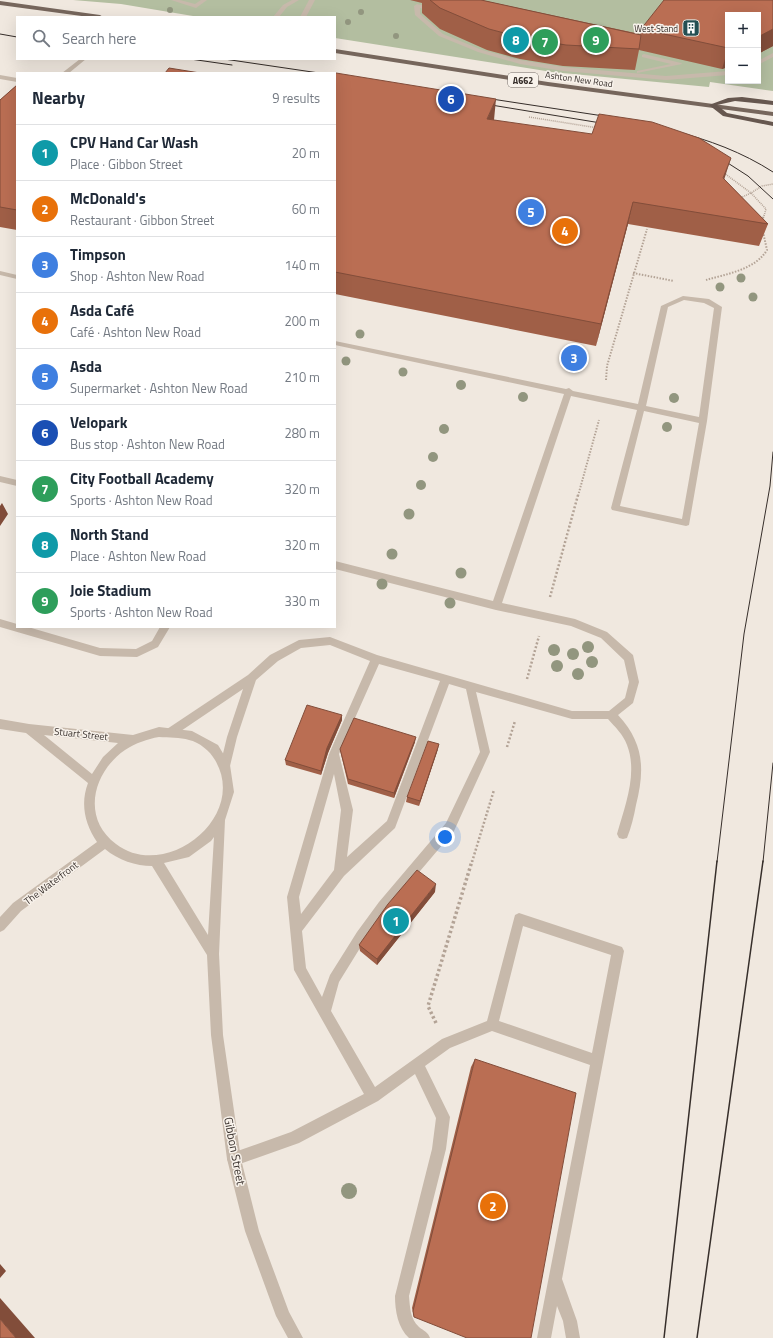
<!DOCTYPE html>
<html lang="en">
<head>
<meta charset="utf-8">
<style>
	:root { --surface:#fff; --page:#f6f6f7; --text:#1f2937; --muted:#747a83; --line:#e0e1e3; --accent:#2563eb }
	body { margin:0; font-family:"Titillium Web",sans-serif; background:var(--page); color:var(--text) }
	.controls { position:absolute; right:12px; top:12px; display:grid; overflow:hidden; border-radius:0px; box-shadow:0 4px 16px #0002 }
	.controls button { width:36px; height:36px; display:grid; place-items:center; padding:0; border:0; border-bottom:1px solid var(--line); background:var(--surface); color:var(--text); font:20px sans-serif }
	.you { position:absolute; left:445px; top:837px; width:14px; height:14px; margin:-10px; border:3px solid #fff; border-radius:50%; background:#1a73e8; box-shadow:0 0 0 6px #1a73e833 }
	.badge { display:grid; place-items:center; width:26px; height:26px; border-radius:50%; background:var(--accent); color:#fff; font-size:13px; font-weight:700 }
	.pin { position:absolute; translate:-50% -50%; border:2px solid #fff; box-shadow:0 1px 4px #0006 }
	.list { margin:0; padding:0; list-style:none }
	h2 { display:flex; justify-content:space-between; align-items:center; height:52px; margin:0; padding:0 16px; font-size:17px }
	h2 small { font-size:13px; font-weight:400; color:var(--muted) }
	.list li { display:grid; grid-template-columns:26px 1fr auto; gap:12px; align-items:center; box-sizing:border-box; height:56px; padding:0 16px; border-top:1px solid var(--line) }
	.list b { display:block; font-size:15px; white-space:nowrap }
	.list p { margin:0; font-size:13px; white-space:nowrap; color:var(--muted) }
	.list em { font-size:13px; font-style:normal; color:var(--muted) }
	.icon { flex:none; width:22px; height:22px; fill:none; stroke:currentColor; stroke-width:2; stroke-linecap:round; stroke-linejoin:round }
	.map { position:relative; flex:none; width:773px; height:1338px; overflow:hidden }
	.search { position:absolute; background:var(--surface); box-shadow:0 4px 16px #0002; left:16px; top:16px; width:320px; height:44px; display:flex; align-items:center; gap:10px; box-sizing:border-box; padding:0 14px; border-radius:0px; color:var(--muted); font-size:15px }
	.panel { position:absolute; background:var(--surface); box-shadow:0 4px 16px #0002; left:16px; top:72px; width:320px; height:556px; border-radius:0px }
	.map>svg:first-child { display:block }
	.green { fill:#b3bea0; fill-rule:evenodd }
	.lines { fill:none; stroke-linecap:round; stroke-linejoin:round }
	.path-far3 { stroke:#b3a396; stroke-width:1.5; stroke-dasharray:1 1; stroke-linecap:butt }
	.path-far2 { stroke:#b3a396; stroke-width:2; stroke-dasharray:1.5 1.5; stroke-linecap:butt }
	.path-far1 { stroke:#b3a396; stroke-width:2.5; stroke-dasharray:2 2; stroke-linecap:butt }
	.path { stroke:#b3a396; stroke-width:3.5; stroke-dasharray:2.5 2.5; stroke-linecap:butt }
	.service { fill:#c7b9ab; fill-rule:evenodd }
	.pedestrian { fill:#c7b9ab; fill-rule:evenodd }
	.minor { fill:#c7b9ab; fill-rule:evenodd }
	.primary { fill:#76665c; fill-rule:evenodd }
	.trunk { fill:#66574f; fill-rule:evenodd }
	.tram-far1 { stroke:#362e2a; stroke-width:1 }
	.tram { stroke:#362e2a; stroke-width:1.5 }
	.tree { fill:#92967f }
	.wall { fill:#a05f47 }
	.shaded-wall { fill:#824d3a }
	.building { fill:#ba6e53; stroke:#824d3a }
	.labels { text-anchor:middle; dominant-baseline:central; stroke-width:3; stroke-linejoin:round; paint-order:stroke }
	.far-poi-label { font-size:9px; fill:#362e2a; stroke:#f8f2eb; text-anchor:end }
	.far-street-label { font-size:9px; fill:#362e2a; stroke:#f8f2eb }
	.shield { fill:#f8f2eb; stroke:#706964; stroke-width:1 }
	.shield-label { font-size:9px; font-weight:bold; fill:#362e2a }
	.street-label { font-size:10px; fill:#362e2a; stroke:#f8f2eb }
	.near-street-label { font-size:12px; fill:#362e2a; stroke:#f8f2eb }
</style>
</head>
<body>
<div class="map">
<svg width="773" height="1338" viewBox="0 0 773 1338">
	<rect width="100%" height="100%" fill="#f0e8df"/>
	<!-- green -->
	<path class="green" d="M73 0H773V91L710 82 709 87 552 72 335 38V17H199L121 4ZM728 15H758V81H728Z"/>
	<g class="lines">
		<!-- path-far3 -->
		<path class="path-far3" d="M529 117 598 128
			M724 173 751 193 740 198
			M764 216 766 209 751 193 762 186 773 184"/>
		<!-- path-far2 -->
		<path class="path-far2" d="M762 221 764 215
			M633 273 674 281
			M706 280C726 274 755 270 767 250L763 232
			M606 380 607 366 647 229
			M578 496 599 420"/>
		<!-- path-far1 -->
		<path class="path-far1" d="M550 597 578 495
			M527 679 539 636
			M507 747 515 721
			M472 862 494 790"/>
		<!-- path -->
		<path class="path" d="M436 1023 428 1006 472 861"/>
		<!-- service -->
		<path class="service" d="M171 0H180L195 4 201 0H207L196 8Z
			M292 0H299L287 7 279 17H273L283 5Z
			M309 0H315L306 17H300Z
			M80 59H86L69 73H62Z
			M0 75 17 78V82L0 79Z
			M0 271 17 275V279L0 275Z
			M683 296 709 299 722 307 707 421 689 525 686 526 612 510 611 508 637 410 571 396 502 603 575 619 607 632 633 655 639 682 633 703 618 715C644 743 645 769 636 805 634 816 631 828 627 838L623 839 619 838 617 834C625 806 638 773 627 745 623 734 615 727 608 719H572L476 692 490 752 454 831 387 910 365 940 339 982 331 1011 375 1087 442 1039 487 1021 515 915 519 913 622 947 624 951 562 1279 577 1321 580 1338H566L563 1321 557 1306 551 1338H537L590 1065 492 1031 450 1048 425 1066 450 1117 446 1149 409 1296C410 1307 410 1319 419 1327 424 1331 428 1332 430 1338H409C398 1328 395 1311 395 1296L432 1149 436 1118 415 1074 378 1101 299 1143 234 1166 229 1164 227 1159 229 1154 291 1132 364 1094 294 970 287 897 329 754 370 661 330 645 301 648 278 661 256 680 237 737 230 766 229 769 225 771 221 769 220 766 227 737 243 689 175 735 171 737 167 735 166 732 167 729 248 675 270 655 299 640 330 637 377 655 572 711H609L625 698 629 682 624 660 601 638 571 626 496 610 335 569V561L493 601 564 394 335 345V341L566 389 569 388 573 391 638 404 661 306ZM684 300 704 303 714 308 699 417 646 406 668 307ZM644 411 699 423 682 519 620 506ZM379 664 440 681 387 821 347 857 353 810 339 754ZM449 684 466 689 480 752 446 823 379 902 357 932 330 975 322 997 306 968 302 931 344 876 395 828ZM334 774 341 810 334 870 301 914 299 897ZM523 926 611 955 592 1053 499 1021Z
			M0 476 17 480V486L0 482Z
			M0 619 17 624V627H28L100 648 136 649 152 641 160 627H170L158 647 137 657 100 656 0 627Z"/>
		<!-- pedestrian -->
		<path class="pedestrian" d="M417 4 437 9V11L435 12 420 8V14L443 34 482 50 520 60 563 67 666 76 728 71V75L666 80 563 71 520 64 478 52 439 36 415 15 414 6Z
			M773 53V57L758 65V61Z
			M644 54 681 63 682 64 637 73V71L671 64 642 57V55Z"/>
		<!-- minor -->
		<path class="minor" d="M0 719 29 724 133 735 159 727 192 731 218 745 230 765 234 792 225 820 219 954 223 1035 241 1159 259 1231 289 1312 303 1338H288L276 1316 245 1231 227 1159 211 1035 207 955 152 866C136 866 118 860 105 849L21 911 4 930 0 932V917L13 903 97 842C85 824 80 804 88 783L26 733 0 729ZM44 735 118 743 103 757 92 774ZM159 737C169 738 180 737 189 740 199 742 210 751 215 760 249 817 165 882 116 844 81 818 93 772 125 750 136 743 147 739 159 737ZM214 837 208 935 164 863 189 857 211 841Z"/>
		<!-- primary -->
		<path class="primary" d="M0 1 100 15 103 17H89L0 5Z
			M335 49 548 82 773 112V116L548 86 335 53Z"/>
		<!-- trunk -->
		<path class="trunk" d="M742 97 773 101V105L735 101 717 105 727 113 773 122V126L723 116 709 105 728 98Z"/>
		<!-- tram-far1 -->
		<path class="tram-far1" d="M0 34 17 37
			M190 59 232 65
			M224 59 319 73
			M485 98 610 117
			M485 104 607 124
			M674 131C709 140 742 152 773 172
			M720 158 748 176 773 199
			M717 862 744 634 770 486 773 452
			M763 862 773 763"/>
		<!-- tram -->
		<path class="tram" d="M664 1338 717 861
			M697 1338 763 861"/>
	</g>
	<!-- trees -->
	<g class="tree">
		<circle cx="170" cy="10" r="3"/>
		<circle cx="361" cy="12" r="3"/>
		<circle cx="348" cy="22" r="3"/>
		<circle cx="396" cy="36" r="3"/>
		<circle cx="741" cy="278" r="4.5"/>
		<circle cx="720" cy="287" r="4.5"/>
		<circle cx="753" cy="297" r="4.5"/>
		<circle cx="360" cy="334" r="4.5"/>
		<circle cx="346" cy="361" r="4.5"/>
		<circle cx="403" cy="372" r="4.5"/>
		<circle cx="461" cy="385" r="5"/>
		<circle cx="523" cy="397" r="5"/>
		<circle cx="674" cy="398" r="5"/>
		<circle cx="667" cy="427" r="5"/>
		<circle cx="444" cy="429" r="5"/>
		<circle cx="433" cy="457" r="5"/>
		<circle cx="421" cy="485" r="5"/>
		<circle cx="409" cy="514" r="5.5"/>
		<circle cx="392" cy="554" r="5.5"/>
		<circle cx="461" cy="573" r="5.5"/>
		<circle cx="382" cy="584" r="5.5"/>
		<circle cx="450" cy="603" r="5.5"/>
		<circle cx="588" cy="647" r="6"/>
		<circle cx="554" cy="650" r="6"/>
		<circle cx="573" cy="654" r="6"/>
		<circle cx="592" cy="662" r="6"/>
		<circle cx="557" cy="666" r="6"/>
		<circle cx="578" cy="674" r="6"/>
		<circle cx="349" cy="1191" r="8"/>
	</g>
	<!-- wall -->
	<path class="wall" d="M410 0H481L640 34 641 29 773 0V46L758 54V15H728V67L722 69 639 50 635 70 563 66 520 59 487 50 440 29 422 13V3Z
		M335 74 494 120 724 179 768 224 759 246 628 224 596 346 335 294Z
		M17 85V230L0 227V100Z
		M342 715V720L328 753 321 775 286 765 285 760Z
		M415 742 394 798 348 784 341 754 340 749Z
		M438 749 419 806 406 802 407 797Z
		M435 892 377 965 360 951 359 945Z
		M475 1059 414 1317 412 1308 471 1067Z"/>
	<!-- shaded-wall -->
	<path class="shaded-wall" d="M773 29V46L758 54V37Z
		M728 49V67L722 69Z
		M496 99 494 120 487 119Z
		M731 158 724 180 723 178Z
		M633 202 628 224 596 346 601 324Z
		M2 503 8 514 0 526V506Z
		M342 715V720L328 753 321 775V771L327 748Z
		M416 737 415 742 394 798V793Z
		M439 744 438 749 419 806 420 801Z
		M436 884 435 892 377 965V959Z
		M0 1264 6 1271 0 1278Z
		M0 1298 35 1338H16L0 1319Z"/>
	<!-- building -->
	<path class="building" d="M430 0H481L641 35 639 49 566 45 523 38 489 29 440 8Z
		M664 0H773V29L758 37V15H728V48L641 29Z
		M169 68 200 73H165Z
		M336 73 496 99 487 119 592 134 599 114 652 122 699 138 731 158 723 178 768 224 633 202 601 324 335 272V74Z
		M17 85V210L0 207V100Z
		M307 705 342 715 327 748 321 771 285 760Z
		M354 718 416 737 394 793 348 779 340 749Z
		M428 741 439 744 420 801 407 797Z
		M417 870 436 884 377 959 359 945 388 904Z
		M475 1059 576 1093 531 1338H467L414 1317 413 1311Z
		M0 1319 16 1338H0Z"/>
	<!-- icons -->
	<defs>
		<symbol id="building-square" viewBox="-11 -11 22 22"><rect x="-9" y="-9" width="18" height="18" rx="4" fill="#234f53" stroke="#f8f2eb"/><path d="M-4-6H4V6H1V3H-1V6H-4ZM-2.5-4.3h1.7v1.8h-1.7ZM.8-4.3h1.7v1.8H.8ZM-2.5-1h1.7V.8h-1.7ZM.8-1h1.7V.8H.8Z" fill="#fff"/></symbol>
	</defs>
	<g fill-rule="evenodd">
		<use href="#building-square" x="681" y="18" width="20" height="20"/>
	</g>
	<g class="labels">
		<!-- far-poi labels -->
		<g class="far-poi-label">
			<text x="678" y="28">West Stand</text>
		</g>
		<!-- far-street labels -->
		<g class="far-street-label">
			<text transform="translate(579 79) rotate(8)">Ashton New Road</text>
		</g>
		<!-- shield labels -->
		<rect class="shield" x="508" y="73" width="30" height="14" rx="3"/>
		<g class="shield-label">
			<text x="523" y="80">A662</text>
		</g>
		<!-- street labels -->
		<g class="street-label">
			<text transform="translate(81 734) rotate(6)">Stuart Street</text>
			<text transform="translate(51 883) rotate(-37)">The Waterfront</text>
		</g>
		<!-- near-street labels -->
		<g class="near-street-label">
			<text transform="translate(235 1151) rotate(79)">Gibbon Street</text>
		</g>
	</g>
</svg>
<div class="controls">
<button>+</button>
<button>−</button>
</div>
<div class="you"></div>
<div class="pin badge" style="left:396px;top:921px;background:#0f9aa8">1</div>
<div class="pin badge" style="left:493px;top:1206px;background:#e8710a">2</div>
<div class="pin badge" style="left:574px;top:358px;background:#3f7fe0">3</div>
<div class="pin badge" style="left:565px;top:231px;background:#e8710a">4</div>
<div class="pin badge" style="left:531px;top:212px;background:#3f7fe0">5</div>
<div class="pin badge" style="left:451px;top:99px;background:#1a4fb4">6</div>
<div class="pin badge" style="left:545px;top:42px;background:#2e9e5b">7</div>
<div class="pin badge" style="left:516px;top:40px;background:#0f9aa8">8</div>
<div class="pin badge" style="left:596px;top:40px;background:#2e9e5b">9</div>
<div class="search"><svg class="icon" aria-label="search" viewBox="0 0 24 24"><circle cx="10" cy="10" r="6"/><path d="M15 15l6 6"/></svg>Search here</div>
<section class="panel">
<h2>Nearby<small>9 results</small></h2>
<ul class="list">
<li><span class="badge" style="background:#0f9aa8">1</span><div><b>CPV Hand Car Wash</b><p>Place · Gibbon Street</p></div><em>20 m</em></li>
<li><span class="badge" style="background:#e8710a">2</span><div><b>McDonald's</b><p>Restaurant · Gibbon Street</p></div><em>60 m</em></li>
<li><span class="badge" style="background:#3f7fe0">3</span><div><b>Timpson</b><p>Shop · Ashton New Road</p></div><em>140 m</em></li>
<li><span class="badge" style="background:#e8710a">4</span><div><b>Asda Café</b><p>Café · Ashton New Road</p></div><em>200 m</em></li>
<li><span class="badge" style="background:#3f7fe0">5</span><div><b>Asda</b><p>Supermarket · Ashton New Road</p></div><em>210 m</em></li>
<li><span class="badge" style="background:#1a4fb4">6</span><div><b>Velopark</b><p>Bus stop · Ashton New Road</p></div><em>280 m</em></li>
<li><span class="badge" style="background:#2e9e5b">7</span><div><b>City Football Academy</b><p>Sports · Ashton New Road</p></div><em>320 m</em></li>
<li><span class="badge" style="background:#0f9aa8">8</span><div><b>North Stand</b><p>Place · Ashton New Road</p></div><em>320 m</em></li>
<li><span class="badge" style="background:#2e9e5b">9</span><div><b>Joie Stadium</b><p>Sports · Ashton New Road</p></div><em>330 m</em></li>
</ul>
</section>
</div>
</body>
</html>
